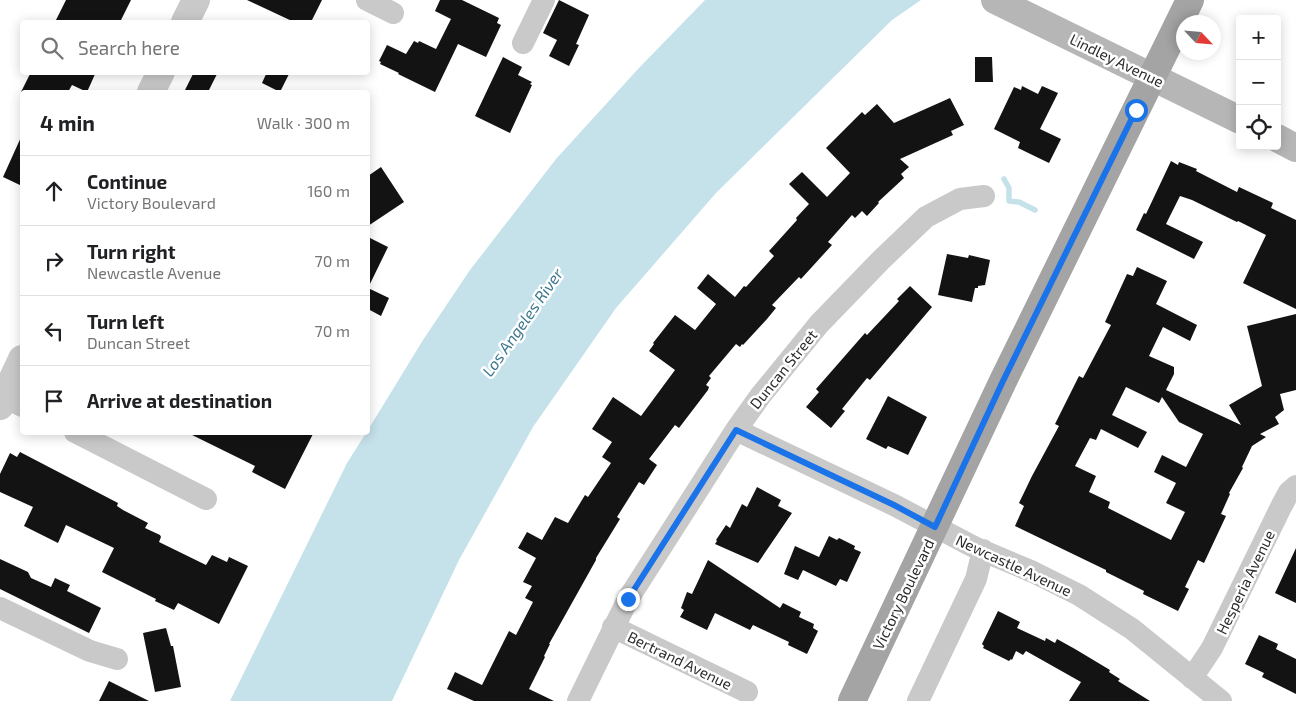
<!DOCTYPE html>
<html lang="en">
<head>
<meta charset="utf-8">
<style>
	:root { --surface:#fff; --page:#f6f6f6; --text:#202124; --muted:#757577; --line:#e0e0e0 }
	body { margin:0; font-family:"Exo 2",sans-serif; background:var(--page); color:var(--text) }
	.controls { position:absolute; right:15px; top:15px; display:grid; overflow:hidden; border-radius:5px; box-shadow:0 2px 12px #0003 }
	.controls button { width:45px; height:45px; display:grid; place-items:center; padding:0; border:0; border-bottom:1px solid var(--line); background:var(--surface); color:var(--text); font:25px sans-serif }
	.compass { position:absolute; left:1176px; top:15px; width:45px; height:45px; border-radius:50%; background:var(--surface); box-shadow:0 2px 12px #0003; rotate:116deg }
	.stop { position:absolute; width:15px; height:15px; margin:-11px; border:4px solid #1a73e8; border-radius:50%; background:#fff }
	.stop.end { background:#1a73e8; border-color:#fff; box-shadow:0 1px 5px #0008 }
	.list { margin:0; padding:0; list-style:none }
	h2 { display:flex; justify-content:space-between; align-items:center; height:65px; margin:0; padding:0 20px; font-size:21px }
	h2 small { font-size:16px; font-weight:400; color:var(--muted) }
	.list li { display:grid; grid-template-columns:32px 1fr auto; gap:15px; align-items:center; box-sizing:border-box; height:70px; padding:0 20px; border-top:1px solid var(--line) }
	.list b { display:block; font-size:19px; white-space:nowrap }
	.list p { margin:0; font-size:16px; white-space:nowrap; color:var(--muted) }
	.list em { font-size:16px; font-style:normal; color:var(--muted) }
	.icon { flex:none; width:28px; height:28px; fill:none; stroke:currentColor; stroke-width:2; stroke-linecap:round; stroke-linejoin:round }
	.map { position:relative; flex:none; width:1296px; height:701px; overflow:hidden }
	.search { position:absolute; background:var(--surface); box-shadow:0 2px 12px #0003; left:20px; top:20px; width:350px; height:55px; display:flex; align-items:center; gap:12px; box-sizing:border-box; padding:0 18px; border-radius:5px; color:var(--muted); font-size:19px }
	.panel { position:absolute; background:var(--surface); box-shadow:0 2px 12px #0003; left:20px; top:90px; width:350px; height:345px; border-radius:5px }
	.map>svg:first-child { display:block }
	.water { fill:#c5e1ea }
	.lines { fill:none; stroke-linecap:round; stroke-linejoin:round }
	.stream { stroke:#c5e1ea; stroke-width:5.5 }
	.building { fill:#131313; fill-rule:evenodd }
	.minor { stroke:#c9c9c9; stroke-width:22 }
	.tertiary { stroke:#c9c9c9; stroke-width:28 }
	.secondary { stroke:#b6b6b6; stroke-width:28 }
	.primary { stroke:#a4a4a4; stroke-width:28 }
	.route { stroke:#1a73e8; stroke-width:6 }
	.labels { text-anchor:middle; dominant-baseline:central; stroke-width:5; stroke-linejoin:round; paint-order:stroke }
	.street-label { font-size:15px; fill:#2c2c2c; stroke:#fff }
	.water-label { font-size:16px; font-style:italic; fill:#3c788d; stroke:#fff }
</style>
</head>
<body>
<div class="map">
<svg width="1296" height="701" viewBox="0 0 1296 701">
	<rect width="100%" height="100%" fill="#fff"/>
	<!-- water -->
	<path class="water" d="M705 0H921L892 20 716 193 616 308 533 427 459 560 392 701H230L347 463 366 433 368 432V430L423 340 470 270 556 159 638 69Z"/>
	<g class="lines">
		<!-- stream -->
		<path class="stream" d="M1004 179 1009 188V201L1019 202 1035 210"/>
	</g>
	<!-- building -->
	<path class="building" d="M66 0H131L120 22H55Z
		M247 0H322L311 22H294Z
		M440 0H462L499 18 497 23 501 25 486 57 458 44 435 92 398 74 399 73 380 64 381 62 379 61 387 45 406 54 414 41 418 43 419 41 436 49 451 19 435 11Z
		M559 0 589 15 576 44 579 45 569 66 549 56 557 40 543 33Z
		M503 57 522 67 518 75 532 82 530 84 532 85 510 133 475 116Z
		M975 57H992L993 82H975Z
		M31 72H96L87 92 72 85 68 92H21Z
		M194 72H218L208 92H184Z
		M267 72H290L280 92 262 83Z
		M1022 86 1038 94 1042 86 1058 93 1040 129 1061 139 1049 163 1018 148 1020 142 994 129 1014 87 1021 90Z
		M950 98 964 125 951 131 953 135 900 159 909 167 901 174 904 178 878 202 879 203 867 216 862 211 855 218 852 215 828 242 832 245 801 279 799 277 772 305 776 308 767 319 743 345 742 344 740 347 736 344 709 376 711 378 706 385 709 387 708 390 679 428 675 425 649 459 657 465 644 485 639 482 617 517 620 519 596 558V560L549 644H550L544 656 545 657 529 689 554 701H474L447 689 455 672 482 685 509 631 516 635 533 602 525 598 532 586 523 582 536 558 518 548 527 532 542 540 555 517 568 523 585 495 588 497 611 463 602 457 612 442 592 429 613 397 641 416 675 370 649 351 654 344 653 343 675 315 695 330 716 304 697 288 708 274 735 297 744 286 746 287 774 256 769 251 797 220 796 218 809 204 789 184 802 172 827 197 850 173 826 148 862 112 865 115 877 104 894 123Z
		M22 135V186L3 177Z
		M1171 161 1178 165 1179 162 1197 169 1196 171 1237 192 1239 187 1273 203 1271 208 1296 220V309L1243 283 1266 235 1238 221 1237 222 1192 200 1180 196 1166 224 1203 242 1194 259 1136 230 1144 213 1146 214Z
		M381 167 404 202 368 226V176Z
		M368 237 388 247 368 288 389 298 381 316 368 309Z
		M947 254 968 258 969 255 990 260 985 285 978 286V288H975L972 302 938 295Z
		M1137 267 1167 281 1156 304 1197 325 1190 341 1163 327 1149 356 1174 367V374L1166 390 1241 425 1229 405 1262 386 1247 326 1296 314V390L1280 394 1284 410 1275 417 1279 424 1260 434 1266 437 1252 446 1242 467 1243 468 1229 493 1230 494 1221 514 1226 516 1204 563 1198 560 1185 587 1189 589 1178 611 1143 594 1144 591 1106 572V570L1015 526 1024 506 1019 503 1032 476 1059 426 1055 424 1079 376 1083 378 1111 325 1105 322 1127 274 1133 276ZM1126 387 1159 403 1162 397 1179 422 1203 434 1186 467 1162 455 1154 472 1176 483 1166 503 1185 512 1171 540 1108 508 1110 502 1089 492 1096 476 1075 466 1090 438 1096 440 1101 429 1138 448 1147 432 1112 415Z
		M910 286 932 307 870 380 867 378 842 409 845 411 831 428 806 407 819 392 816 389 865 333 867 335 899 301 897 299Z
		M888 396 927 417 908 455 888 446 886 449 866 439Z
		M186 432H314L285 489 252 472 255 466Z
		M20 452 118 503 117 506 123 510 148 523 145 528 160 535 161 537 159 542 206 565 212 555 227 562 229 557 248 566 219 624 178 603 174 610 155 601 156 599 102 572 114 548 66 525 58 543 24 526 33 507 0 492V474L10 453 17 457Z
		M757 487 781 500 778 506 792 513 758 563 715 544 717 541 716 540 726 525 730 528 742 504 747 507Z
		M829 536 837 540 839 538 855 546 854 549 861 552 847 582 840 579 836 586 803 570 798 580 784 574 795 546 819 557Z
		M1296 548V603L1275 593Z
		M0 559 28 572 31 578 51 587 55 578 70 585 67 591 101 608 89 633 0 589Z
		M708 560 780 608 783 603 801 612 799 617 814 624 813 628 818 631 807 654 788 645 789 642 753 625 750 630 715 613 707 630 680 617 684 610 681 608 687 592 692 594Z
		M998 611 1020 622 1017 628 1045 641 1046 638 1055 643 1057 639 1075 649 1110 670 1109 672 1120 679 1118 681 1150 701H1069L1081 682 1026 651 1023 655 1016 651 1012 660 1011 659 1009 661 983 648 984 646 982 644Z
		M166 628 171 646H173L181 687 155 692 143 633Z
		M1259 635 1278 644 1276 649 1296 659V694L1262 677 1264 673 1245 664Z
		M109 681 149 701H99Z"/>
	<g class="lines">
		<!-- minor -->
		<path class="minor" d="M367 0 393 13
			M523 43 544 0
			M4 397 22 406
			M736 430 894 505 976 548 1033 572 1079 595 1132 629 1221 701
			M75 432 206 499
			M0 608 90 651 117 659
			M613 627 747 692
			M1192 678 1212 648 1281 507 1289 492 1296 486
			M578 701 628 599 736 430 761 395 819 324 880 261 926 217 960 199 984 196
			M918 701 976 579 983 550"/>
		<!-- tertiary -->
		<path class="tertiary" d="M185 22 196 0
			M151 92 161 72
			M0 406 22 359"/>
		<!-- secondary -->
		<path class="secondary" d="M995 0 1240 120
			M1277 138 1296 148"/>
		<!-- primary -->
		<path class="primary" d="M852 701 1003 381 1190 0"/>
	</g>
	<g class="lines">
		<!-- route -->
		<path class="route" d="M628 599 736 430 894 505 935 527 1003 381 1136 110"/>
	</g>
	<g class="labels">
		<!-- street labels -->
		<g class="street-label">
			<text transform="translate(1117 60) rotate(26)">Lindley Avenue</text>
			<text transform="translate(783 369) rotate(-51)">Duncan Street</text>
			<text transform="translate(1014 565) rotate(25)">Newcastle Avenue</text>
			<text transform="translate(1245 582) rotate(-64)">Hesperia Avenue</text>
			<text transform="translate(903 594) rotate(-64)">Victory Boulevard</text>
			<text transform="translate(680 660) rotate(26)">Bertrand Avenue</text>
		</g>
		<!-- water labels -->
		<g class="water-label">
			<text transform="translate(522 322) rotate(-55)">Los Angeles River</text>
		</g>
	</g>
</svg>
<div class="controls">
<button>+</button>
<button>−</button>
<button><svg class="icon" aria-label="locate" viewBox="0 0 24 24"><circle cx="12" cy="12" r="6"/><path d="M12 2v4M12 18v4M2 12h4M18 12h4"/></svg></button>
</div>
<svg class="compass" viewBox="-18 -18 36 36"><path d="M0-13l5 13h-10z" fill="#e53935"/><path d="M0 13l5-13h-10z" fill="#757577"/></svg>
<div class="stop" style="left:1136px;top:110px"></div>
<div class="stop end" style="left:628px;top:599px"></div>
<div class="search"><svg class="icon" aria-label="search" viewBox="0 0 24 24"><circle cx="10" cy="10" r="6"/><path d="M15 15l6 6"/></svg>Search here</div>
<section class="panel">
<h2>4 min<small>Walk · 300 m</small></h2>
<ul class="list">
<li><svg class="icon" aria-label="ahead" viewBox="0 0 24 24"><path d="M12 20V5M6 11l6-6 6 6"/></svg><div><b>Continue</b><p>Victory Boulevard</p></div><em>160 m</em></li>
<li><svg class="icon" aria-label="right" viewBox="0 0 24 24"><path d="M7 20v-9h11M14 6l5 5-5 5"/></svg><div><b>Turn right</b><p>Newcastle Avenue</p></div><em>70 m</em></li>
<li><svg class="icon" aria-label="left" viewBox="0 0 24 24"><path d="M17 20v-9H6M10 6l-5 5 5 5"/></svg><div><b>Turn left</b><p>Duncan Street</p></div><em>70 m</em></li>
<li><svg class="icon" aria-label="arrive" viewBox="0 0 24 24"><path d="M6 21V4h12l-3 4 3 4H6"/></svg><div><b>Arrive at destination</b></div></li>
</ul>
</section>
</div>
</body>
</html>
